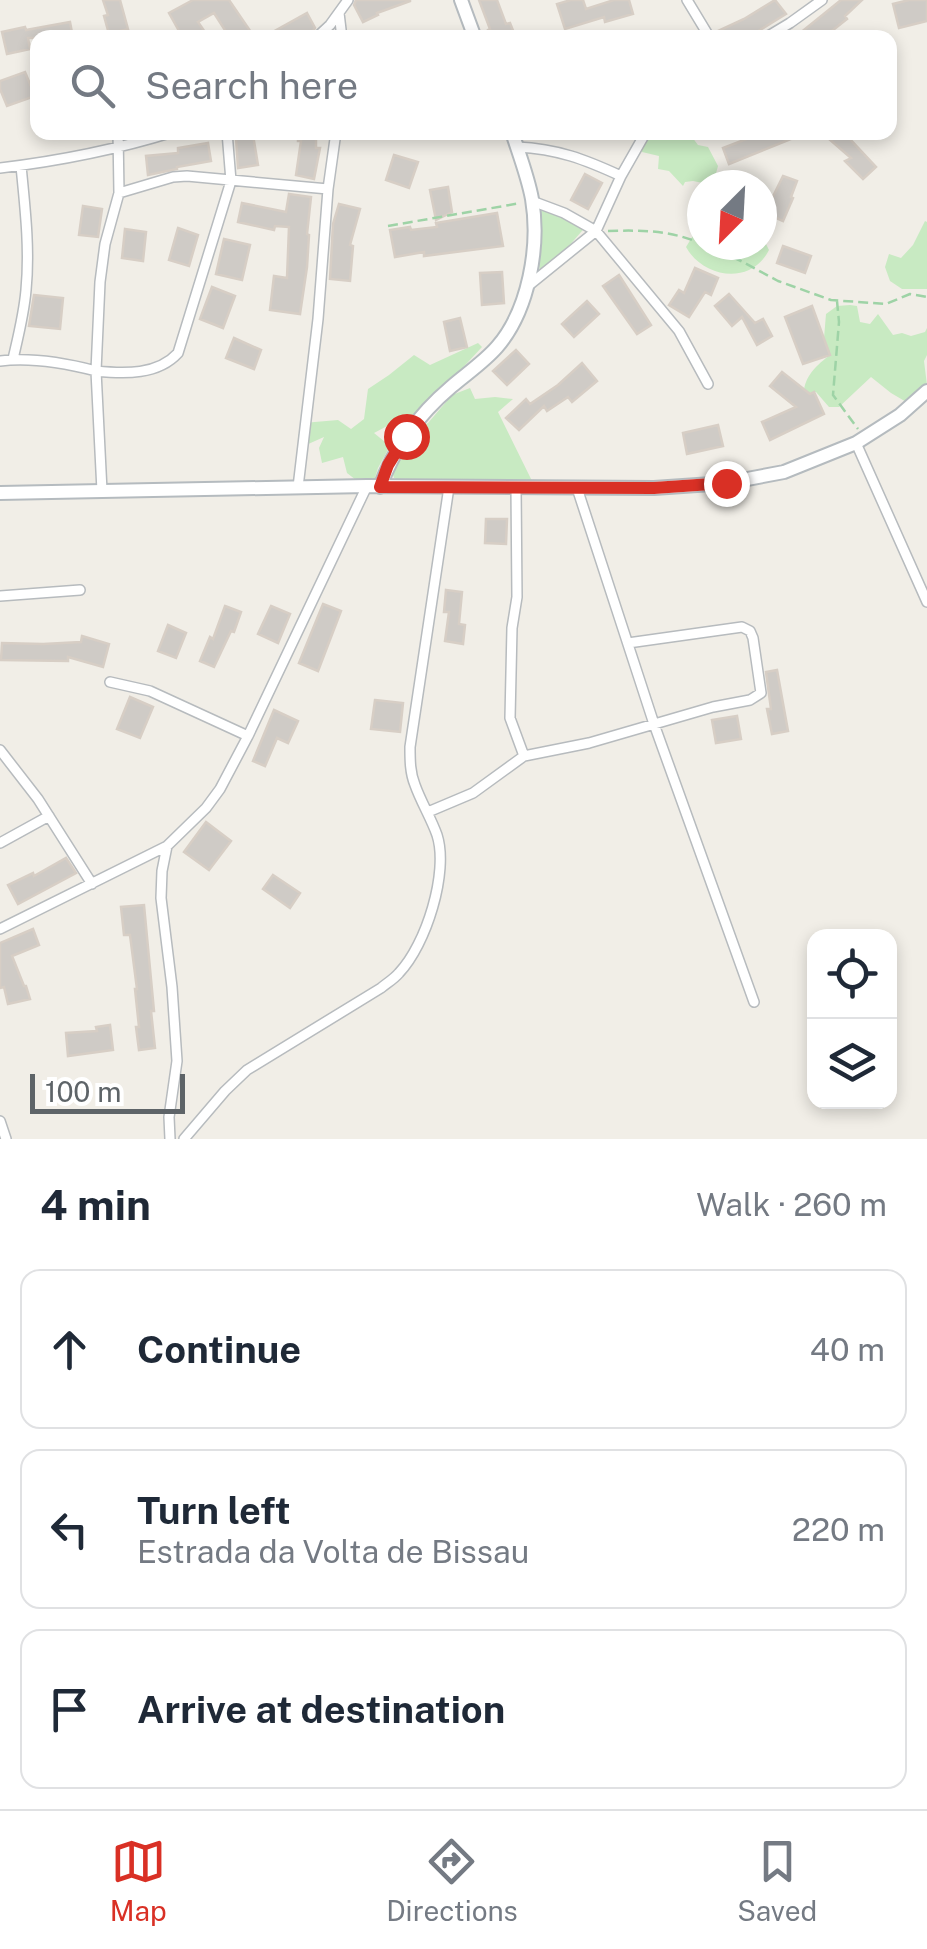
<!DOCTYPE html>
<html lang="en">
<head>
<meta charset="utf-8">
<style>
	:root { --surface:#fff; --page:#f2f2f3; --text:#1f2937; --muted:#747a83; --line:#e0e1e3; --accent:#d93025 }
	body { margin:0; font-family:"Public Sans",sans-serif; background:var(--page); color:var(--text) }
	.controls { position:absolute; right:30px; bottom:30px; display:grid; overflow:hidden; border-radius:20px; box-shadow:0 5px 15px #0003 }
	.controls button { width:90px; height:90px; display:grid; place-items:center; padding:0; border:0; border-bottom:2px solid var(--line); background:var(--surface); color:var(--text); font:50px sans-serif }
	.compass { position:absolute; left:687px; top:170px; width:90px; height:90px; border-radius:50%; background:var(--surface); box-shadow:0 5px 15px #0003; rotate:204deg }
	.scale { position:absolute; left:30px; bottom:25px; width:155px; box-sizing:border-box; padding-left:10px; border:5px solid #5e6468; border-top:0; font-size:28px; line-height:35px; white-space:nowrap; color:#5e6468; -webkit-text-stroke:8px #fff; paint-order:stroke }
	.stop { position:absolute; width:30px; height:30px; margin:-22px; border:8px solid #d93025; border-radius:50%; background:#fff }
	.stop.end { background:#d93025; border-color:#fff; box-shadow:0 2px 10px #0008 }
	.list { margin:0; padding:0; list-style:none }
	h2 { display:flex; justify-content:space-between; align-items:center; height:130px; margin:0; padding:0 40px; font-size:42px }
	h2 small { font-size:32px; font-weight:400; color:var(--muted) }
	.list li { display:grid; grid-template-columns:65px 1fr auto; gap:30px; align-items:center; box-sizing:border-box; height:160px; margin:0 20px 20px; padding:0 20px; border:2px solid var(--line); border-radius:20px }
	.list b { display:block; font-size:38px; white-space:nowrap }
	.list p { margin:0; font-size:32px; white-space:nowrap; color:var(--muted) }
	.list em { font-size:32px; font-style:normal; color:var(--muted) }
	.icon { flex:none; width:55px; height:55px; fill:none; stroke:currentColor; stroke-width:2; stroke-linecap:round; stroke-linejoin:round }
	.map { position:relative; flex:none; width:927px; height:1139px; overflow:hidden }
	.search { position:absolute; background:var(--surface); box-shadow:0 5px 15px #0003; left:30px; right:30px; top:30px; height:110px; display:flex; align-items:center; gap:25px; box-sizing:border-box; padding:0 35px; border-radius:20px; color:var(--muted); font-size:38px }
	.sheet { height:670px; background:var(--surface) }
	nav { display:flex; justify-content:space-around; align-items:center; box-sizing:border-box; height:140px; border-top:2px solid var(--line); background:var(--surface); font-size:28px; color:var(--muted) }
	nav a { display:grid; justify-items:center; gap:5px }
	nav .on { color:var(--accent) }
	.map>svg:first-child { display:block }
	.green { fill:#c8eac2 }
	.building { fill:#cfcbc6; stroke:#d7cec5; stroke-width:2.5 }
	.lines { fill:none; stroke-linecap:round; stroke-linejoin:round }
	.street-casing { stroke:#b7bbbe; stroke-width:12 }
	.secondary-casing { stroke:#b5bbbf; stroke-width:16 }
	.path { stroke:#9ed3a6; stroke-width:2.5; stroke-dasharray:10 5; stroke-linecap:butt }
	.street { stroke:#fff; stroke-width:9 }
	.secondary { stroke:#fff; stroke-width:12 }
	.route { stroke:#d93025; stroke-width:12 }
</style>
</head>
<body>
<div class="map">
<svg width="927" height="1139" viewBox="0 0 927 1139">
	<rect width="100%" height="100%" fill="#f1eee7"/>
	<!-- green -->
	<path class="green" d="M651 133H689L698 145 708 147 718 166 715 177 708 184 693 181 685 182 683 186 669 171 658 169 659 156 642 152V147Z
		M702 202V245H762V236L769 250C751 286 703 278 686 247L699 226 695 205Z
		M533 205 588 224 542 277 540 274Z
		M925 221 927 222V289H902L890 281 885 267 889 254 901 258 913 245Z
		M850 305 857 306 860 322 870 324 878 314 893 335 902 333 911 336 925 332 927 328V355L924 361 927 385 908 403 891 393 871 377 839 407H829L816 392 804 393C804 376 818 364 830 355L824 338 826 314 837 306Z
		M478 343 482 347 416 418 389 425 374 433 390 446 378 468 374 481 358 485 356 480 347 473 343 457 322 463 319 448 324 437 306 445 298 436 303 423 338 420 351 429 364 419 368 389 389 375 414 355 430 365Z
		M470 388 475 399 495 397 513 399 498 412 533 483 404 482 394 478 391 468 414 430 428 423 452 395Z"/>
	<!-- building -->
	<path class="building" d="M103 0H120L128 29 109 34 104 16 108 15Z
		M193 0H229L255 38H230L214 13 198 22 209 38H183L169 13Z
		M356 0H410V1L377 13 378 15 363 22 354 5Z
		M479 0H497L506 24 510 23 516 38H490L488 30 490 29Z
		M571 0H583L586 9 614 0H629L633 14 605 22 604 17 565 29 557 4Z
		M775 0 786 14 747 38H718L716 32 744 19Z
		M841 0H862L845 16 847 19 823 38H794Z
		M909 0H927V21L899 28 893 4Z
		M307 13 315 28 308 38H262Z
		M70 22 73 38H28L30 49 7 54 2 32 25 27 26 30Z
		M25 72 35 96 7 106 0 89V81Z
		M298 132H316V148H320L314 179 296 175 301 141H298Z
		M756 132H806V133L729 164 723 148 757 135Z
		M821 132H848L852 136 850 139 876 167 863 179 845 161 851 158Z
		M253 135 258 165 238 168 236 138Z
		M208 143 211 161 177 167V169L148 175 146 156 178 153V148Z
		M394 155 418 162 409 188 386 180Z
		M585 174 602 183 588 209 571 200Z
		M783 176 797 181 791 197 793 198 783 221 765 213Z
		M448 187 452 212 436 220 430 190Z
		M289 194 311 197 307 234 309 235 307 267 300 314 270 310 274 276 287 278 289 227 275 226 274 230 238 222 242 203 286 212Z
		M339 204 360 209 350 245 353 246 350 281 330 279 333 224Z
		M83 206 102 209 98 237 79 235Z
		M497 213 503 246 424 256V252L395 257 390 230 410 227 411 230 437 227 436 223Z
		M178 228 198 235 189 266 169 260Z
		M125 229 146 232 143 261 122 258Z
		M224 239 250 245 242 280 216 274Z
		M783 246 811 256 805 273 777 263Z
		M695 268 718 278 711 295 705 292 689 317 669 305 679 290 684 293Z
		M502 272 504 303 482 305 480 273Z
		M619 275 651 325 637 334 603 286Z
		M212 287 235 296 223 328 200 319Z
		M729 294 755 323 763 319 772 336 757 345 742 317 732 326 715 306Z
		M34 295 63 298 60 329 29 326Z
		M587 301 599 314 574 337 562 324Z
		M812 306 830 355 803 364 785 317Z
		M460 318 467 347 450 351 444 322Z
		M234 338 261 350 254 369 226 358Z
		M516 350 529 364 507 385 493 371Z
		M582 363 597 381 572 402 568 397 547 411 544 406 519 430 506 418 526 399 530 404 558 385Z
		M782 372 810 394 814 392 824 414 770 440 762 422 796 407 770 386Z
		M718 425 723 446 687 454 683 433Z
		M486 519H507L506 544 485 543Z
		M446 590 462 592 459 624 465 625 463 644 445 641 449 612H444Z
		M323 604 341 611 318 671 299 663Z
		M225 606 241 612 234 632 231 631 214 667 200 661 210 637 213 639Z
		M271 606 290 614 278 643 258 634Z
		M168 625 186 633 176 658 158 651Z
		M82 636 109 644 103 667 68 657V661L1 660 2 643 43 644 81 642Z
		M777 670 788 731 772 734 767 709H771L766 672Z
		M130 697 153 707 140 738 117 729Z
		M375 700 403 703 400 732 371 729Z
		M274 710 298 721 288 743 277 738 265 766 253 761Z
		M737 716 741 739 716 743 712 720Z
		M206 822 231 841 209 870 184 852Z
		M66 858 76 873 18 904 8 885 33 873 34 876Z
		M273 875 300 893 290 908 263 889Z
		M144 905 154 1011H151L155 1048 139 1050 136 1027H139L135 989H137L130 935H124L121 907Z
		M33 929 39 945 12 956 24 986H26L30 999 8 1004 4 987 0 988V943Z
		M110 1025 113 1050 68 1056 66 1033 97 1031 96 1027Z"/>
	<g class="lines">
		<defs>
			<path id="street" d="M687 0 710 38
				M339 13 342 38
				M316 38 330 25 348 0
				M765 38 790 23 822 0
				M517 147C558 149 584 159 621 176
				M0 168C59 161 115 150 173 132
				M119 193 173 177 187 176 328 189
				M532 201 564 213 596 231 679 331 708 384
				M528 286 596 231 621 176 646 132
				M13 359C18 337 24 314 26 290 30 249 25 207 21 166
				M0 361C32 357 65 363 96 371L100 282 105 244 119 193 118 132
				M856 443 927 602
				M298 487 318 319 328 189 336 132
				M516 487 517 597 512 628 510 718 524 756
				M577 488 654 724 754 1002
				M102 491 96 371C125 374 158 375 178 353L231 181 227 132
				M0 596 80 590
				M110 682 150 691 248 736
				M0 750 38 799 92 884
				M428 812 473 793 524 756 589 743 713 707 750 700 761 693 753 638 750 631 742 627 628 643
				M0 843 49 816
				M167 846 162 871 161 898 172 987 177 1061 169 1117 170 1139
				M0 929 167 846 206 808 220 789 248 736 367 486
				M0 1121 6 1139
				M184 1139 225 1091 247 1070 381 988C387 983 394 979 399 973 426 945 449 872 437 835 431 818 421 802 415 785 410 773 410 760 410 747L449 487"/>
			<path id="secondary" d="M461 0 475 38
				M380 487C394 448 418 415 451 387 466 374 484 362 497 347 529 310 540 246 532 199 528 177 519 154 512 132
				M0 493 367 486 654 488 726 483 784 472 856 443 900 415 927 391"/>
		</defs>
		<!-- street casing -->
		<use href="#street" class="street-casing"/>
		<!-- secondary casing -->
		<use href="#secondary" class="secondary-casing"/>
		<!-- path -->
		<path class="path" d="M388 226 521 203
			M608 231C641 230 671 230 702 244
			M705 245 741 261 778 281 831 300 886 304 910 294 927 297
			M837 301 839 322 833 395 858 429"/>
		<!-- street -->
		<use href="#street" class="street"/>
		<!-- secondary -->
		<use href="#secondary" class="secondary"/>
	</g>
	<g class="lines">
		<!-- route -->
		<path class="route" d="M406 436 388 465 380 487 654 488 726 483"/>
	</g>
</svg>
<div class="controls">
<button><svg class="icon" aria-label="locate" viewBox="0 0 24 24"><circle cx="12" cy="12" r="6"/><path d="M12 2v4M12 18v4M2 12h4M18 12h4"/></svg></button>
<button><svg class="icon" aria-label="layers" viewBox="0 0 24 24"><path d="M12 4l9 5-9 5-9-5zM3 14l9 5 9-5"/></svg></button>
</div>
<svg class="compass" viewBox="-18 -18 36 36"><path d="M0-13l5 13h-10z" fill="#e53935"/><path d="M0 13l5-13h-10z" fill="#747a83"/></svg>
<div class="scale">100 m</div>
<div class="stop" style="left:406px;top:436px"></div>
<div class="stop end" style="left:726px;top:483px"></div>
<div class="search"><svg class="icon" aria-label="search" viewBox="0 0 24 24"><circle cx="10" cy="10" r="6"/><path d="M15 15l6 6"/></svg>Search here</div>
</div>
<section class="sheet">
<h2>4 min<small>Walk · 260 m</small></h2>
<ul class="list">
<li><svg class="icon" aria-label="ahead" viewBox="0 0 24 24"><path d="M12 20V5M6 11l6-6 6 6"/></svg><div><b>Continue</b></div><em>40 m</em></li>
<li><svg class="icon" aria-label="left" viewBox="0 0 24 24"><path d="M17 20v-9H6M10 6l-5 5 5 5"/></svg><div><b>Turn left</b><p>Estrada da Volta de Bissau</p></div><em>220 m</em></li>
<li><svg class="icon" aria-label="arrive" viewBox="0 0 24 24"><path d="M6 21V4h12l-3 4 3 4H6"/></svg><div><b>Arrive at destination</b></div></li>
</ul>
</section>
<nav>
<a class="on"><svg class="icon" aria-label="map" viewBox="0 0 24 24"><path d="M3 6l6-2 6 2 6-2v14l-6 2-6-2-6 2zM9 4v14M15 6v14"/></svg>Map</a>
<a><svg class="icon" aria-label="directions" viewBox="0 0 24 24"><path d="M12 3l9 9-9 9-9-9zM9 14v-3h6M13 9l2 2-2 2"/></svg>Directions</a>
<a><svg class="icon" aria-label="saved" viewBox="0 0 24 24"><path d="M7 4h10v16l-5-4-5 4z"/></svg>Saved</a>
</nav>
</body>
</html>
